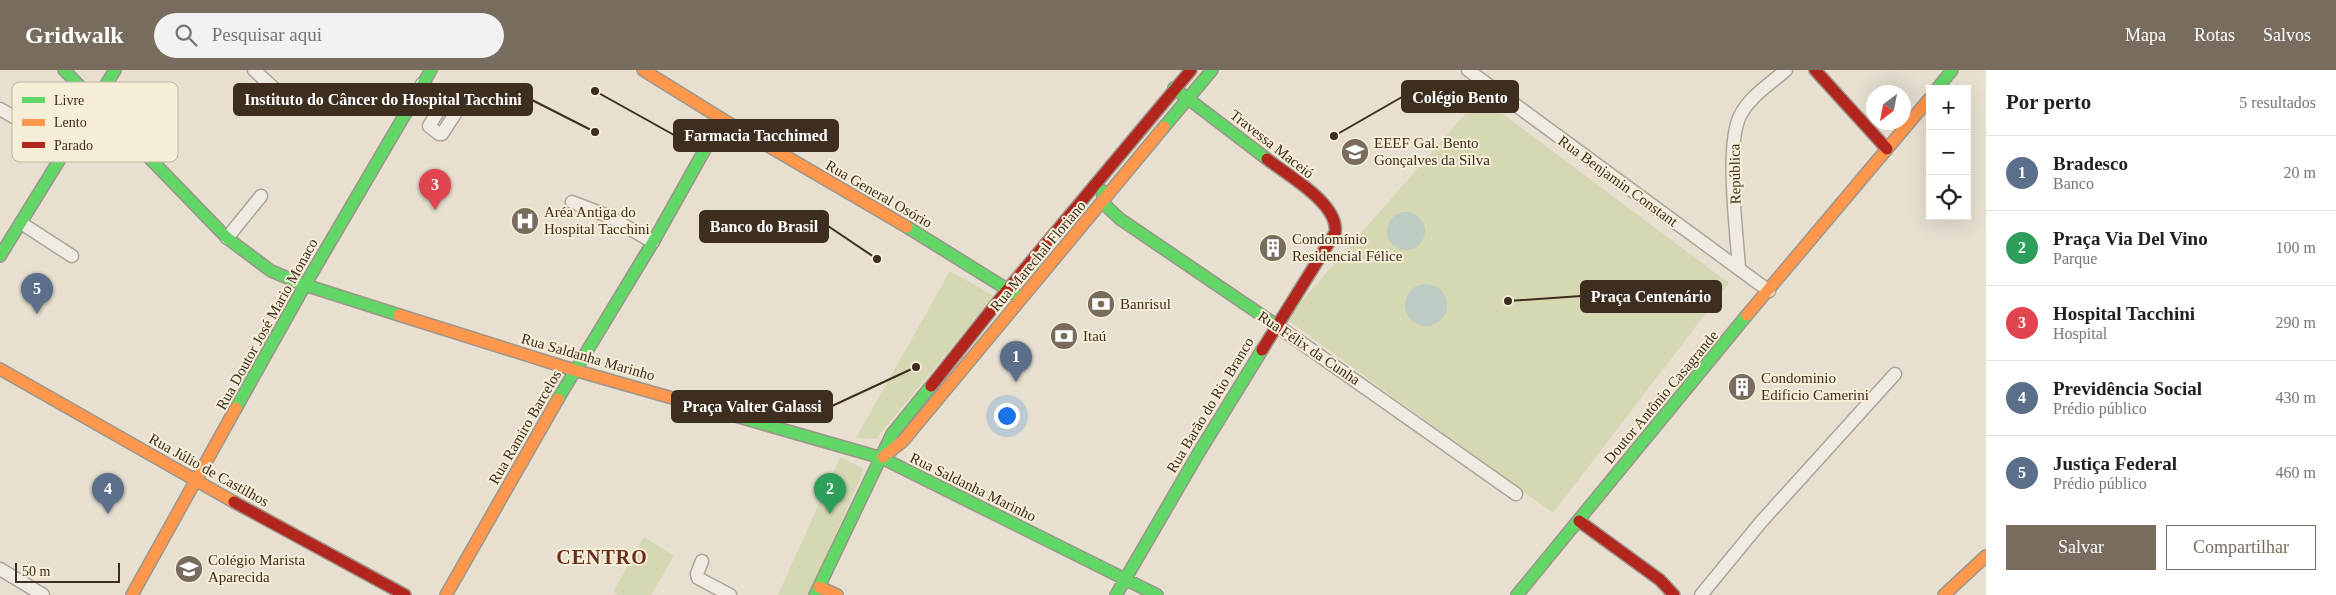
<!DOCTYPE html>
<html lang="pt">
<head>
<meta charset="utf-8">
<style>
	:root { --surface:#fff; --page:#f2f2f2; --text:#202124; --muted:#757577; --line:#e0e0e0; --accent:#786c5e }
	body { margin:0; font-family:Georgia,serif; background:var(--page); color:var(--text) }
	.controls { position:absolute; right:15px; top:15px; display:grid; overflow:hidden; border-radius:0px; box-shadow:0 5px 20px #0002 }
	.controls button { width:45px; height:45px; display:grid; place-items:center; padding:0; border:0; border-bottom:1px solid var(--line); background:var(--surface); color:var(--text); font:25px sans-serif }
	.compass { position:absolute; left:1866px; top:15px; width:45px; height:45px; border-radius:50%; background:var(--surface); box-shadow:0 5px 20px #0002; rotate:212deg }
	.scale { position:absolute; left:15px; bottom:12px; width:105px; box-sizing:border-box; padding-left:5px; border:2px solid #3d2e20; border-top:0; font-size:14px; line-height:18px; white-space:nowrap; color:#3d2e20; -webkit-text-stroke:4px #f7eed8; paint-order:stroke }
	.you { position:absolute; left:1006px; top:345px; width:18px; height:18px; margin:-12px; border:4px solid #fff; border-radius:50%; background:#1a73e8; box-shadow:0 0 0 8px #1a73e833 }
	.badge { display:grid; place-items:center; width:32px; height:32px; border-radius:50%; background:var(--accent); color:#fff; font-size:16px; font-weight:700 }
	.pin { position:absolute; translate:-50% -41px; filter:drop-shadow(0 1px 2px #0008) }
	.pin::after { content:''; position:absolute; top:26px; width:18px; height:15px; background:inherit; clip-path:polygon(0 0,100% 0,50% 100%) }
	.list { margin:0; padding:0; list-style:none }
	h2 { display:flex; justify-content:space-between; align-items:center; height:65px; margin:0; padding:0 20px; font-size:21px }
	h2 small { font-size:16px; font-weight:400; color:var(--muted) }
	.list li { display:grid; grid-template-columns:32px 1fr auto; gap:15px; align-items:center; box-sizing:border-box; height:75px; padding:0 20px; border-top:1px solid var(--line) }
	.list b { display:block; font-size:19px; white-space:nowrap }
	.list p { margin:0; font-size:16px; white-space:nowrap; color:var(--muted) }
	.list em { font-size:16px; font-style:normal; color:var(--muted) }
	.actions { display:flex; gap:10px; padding:15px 20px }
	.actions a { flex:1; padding:11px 0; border:1px solid var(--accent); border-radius:0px; text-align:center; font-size:18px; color:var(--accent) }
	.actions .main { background:var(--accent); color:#fff }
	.icon { flex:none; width:28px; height:28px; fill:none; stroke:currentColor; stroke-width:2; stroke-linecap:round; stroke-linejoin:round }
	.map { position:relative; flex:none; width:1986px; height:525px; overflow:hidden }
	header { display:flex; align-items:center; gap:30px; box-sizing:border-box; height:70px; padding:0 25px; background:var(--accent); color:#fff }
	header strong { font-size:24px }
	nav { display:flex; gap:28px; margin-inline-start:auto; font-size:18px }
	.search { width:350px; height:45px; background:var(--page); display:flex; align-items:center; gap:12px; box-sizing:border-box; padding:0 18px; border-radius:28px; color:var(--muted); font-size:19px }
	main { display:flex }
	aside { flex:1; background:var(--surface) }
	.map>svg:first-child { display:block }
	.green { fill:#d6d7b3 }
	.water { fill:#bcccc2 }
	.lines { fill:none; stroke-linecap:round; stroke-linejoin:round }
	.street-casing { stroke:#ada599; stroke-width:15 }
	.fast-casing { stroke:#9c958a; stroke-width:14 }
	.slow-casing { stroke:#9c958a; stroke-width:14 }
	.jam-casing { stroke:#9c958a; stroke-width:14 }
	.street { stroke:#efebe3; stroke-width:12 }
	.fast { stroke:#63d668; stroke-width:11 }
	.slow { stroke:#ff974d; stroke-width:11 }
	.jam { stroke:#b3261e; stroke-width:11 }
	.labels { text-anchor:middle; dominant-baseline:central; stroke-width:4; stroke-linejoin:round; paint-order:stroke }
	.poi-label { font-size:15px; fill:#3d2e20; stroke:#f7eed8; text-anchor:start }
	.street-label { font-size:15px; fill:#3d2e20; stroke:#f7eed8 }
	.district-label { font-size:20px; font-weight:bold; letter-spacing:1px; fill:#6b2e1e; stroke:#f7eed8 }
	.key { fill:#f7eed8; stroke:#bfb4a1; stroke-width:1 }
	.key-label { font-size:14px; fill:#3d2e20 }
	.leader { fill:none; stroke:#3d2e20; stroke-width:2 }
	.callout-dot { fill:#3d2e20; stroke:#f7eed8; stroke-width:2 }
	.callout { fill:#3d2e20; stroke:#3d2e20; stroke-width:2 }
	.callout-label { font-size:16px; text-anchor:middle; font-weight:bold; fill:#fff }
</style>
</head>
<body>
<header>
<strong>Gridwalk</strong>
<div class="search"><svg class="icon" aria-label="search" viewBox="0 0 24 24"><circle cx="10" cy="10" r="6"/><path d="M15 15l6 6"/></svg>Pesquisar aqui</div>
<nav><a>Mapa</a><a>Rotas</a><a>Salvos</a></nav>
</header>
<main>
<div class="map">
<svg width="1986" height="525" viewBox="0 0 1986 525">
	<rect width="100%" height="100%" fill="#e7e0d1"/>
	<!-- green -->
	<path class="green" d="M1480 27 1729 213 1553 443 1286 249Z
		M950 201 994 226 876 369 856 368Z
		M840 387 864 399 816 510 809 525H778Z
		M644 467 674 486 651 525H618L613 522Z"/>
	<!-- water -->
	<path class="water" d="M1387 161a19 19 0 1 1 38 0a19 19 0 1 1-38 0Z
		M1405 235a21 21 0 1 1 42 0a21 21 0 1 1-42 0Z"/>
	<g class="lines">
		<defs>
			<path id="street" d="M254 0 278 22
				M1468 0 1769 221
				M422 14 456 40 455 44 442 64H439L429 56 445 30
				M0 39 68 78
				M572 132 608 146 653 172
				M21 153 72 186
				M227 168 261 126
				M1739 199C1737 164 1725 76 1740 46 1749 27 1770 14 1786 0
				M1276 255 1516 424
				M702 491 697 504 698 508 730 525
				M0 499 43 525
				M1701 525 1761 452 1895 304"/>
			<path id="fast" d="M64 0 227 168 271 201 305 215 399 245
				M1174 18 1267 89
				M1937 19 1952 0
				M1164 57 1212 0
				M1103 121V133L1120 149 1276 255
				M907 157 1018 226
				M0 186 115 0
				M558 329 653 172 722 49
				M236 338 305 215 431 0
				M732 345 882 388 1157 525
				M815 525 892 364 931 316
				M1116 525 1198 384 1262 280
				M1517 525 1747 245"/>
			<path id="slow" d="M643 0 722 49 907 157
				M399 245 574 300 732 345
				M1747 245 1930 28
				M0 299 234 432
				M883 387 903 371 1164 57
				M819 517 837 525
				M132 525 236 338
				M446 525 558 329
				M1944 525 1986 486"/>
			<path id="jam" d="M1815 0 1887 79
				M1262 280 1335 163C1340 134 1287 105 1267 89
				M931 316 1008 219 1191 0
				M234 432 405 525
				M1579 451 1660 510 1674 525"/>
		</defs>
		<!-- street casing -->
		<use href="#street" class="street-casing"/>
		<!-- fast casing -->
		<use href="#fast" class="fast-casing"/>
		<!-- slow casing -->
		<use href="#slow" class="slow-casing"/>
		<!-- jam casing -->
		<use href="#jam" class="jam-casing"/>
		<!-- street -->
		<use href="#street" class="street"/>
		<!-- fast -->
		<use href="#fast" class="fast"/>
		<!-- slow -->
		<use href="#slow" class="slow"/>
		<!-- jam -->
		<use href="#jam" class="jam"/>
	</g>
	<!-- icons -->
	<defs>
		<symbol id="school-disc" viewBox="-11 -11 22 22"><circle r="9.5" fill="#786c5e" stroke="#f7eed8"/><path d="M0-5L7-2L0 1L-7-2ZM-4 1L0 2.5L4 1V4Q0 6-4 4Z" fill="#fff"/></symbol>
		<symbol id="hospital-disc" viewBox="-11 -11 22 22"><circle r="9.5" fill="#786c5e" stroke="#f7eed8"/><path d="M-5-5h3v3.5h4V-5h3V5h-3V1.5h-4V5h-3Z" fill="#fff"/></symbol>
		<symbol id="building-disc" viewBox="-11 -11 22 22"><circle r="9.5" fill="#786c5e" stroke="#f7eed8"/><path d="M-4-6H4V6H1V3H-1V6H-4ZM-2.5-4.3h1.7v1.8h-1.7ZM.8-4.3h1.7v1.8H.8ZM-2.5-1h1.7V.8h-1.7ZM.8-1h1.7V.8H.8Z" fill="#fff"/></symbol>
		<symbol id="bank-disc" viewBox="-11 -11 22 22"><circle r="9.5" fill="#786c5e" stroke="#f7eed8"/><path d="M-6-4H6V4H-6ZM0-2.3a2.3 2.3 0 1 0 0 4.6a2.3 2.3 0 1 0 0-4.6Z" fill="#fff"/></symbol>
	</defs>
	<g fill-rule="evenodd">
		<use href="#school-disc" x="1339" y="66" width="32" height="32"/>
		<use href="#hospital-disc" x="509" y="135" width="32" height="32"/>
		<use href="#building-disc" x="1257" y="162" width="32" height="32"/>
		<use href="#bank-disc" x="1085" y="218" width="32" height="32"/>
		<use href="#bank-disc" x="1048" y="250" width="32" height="32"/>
		<use href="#building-disc" x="1726" y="301" width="32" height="32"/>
		<use href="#school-disc" x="173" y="483" width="32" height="32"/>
	</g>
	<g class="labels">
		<!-- poi labels -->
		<g class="poi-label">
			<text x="1374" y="73">EEEF Gal. Bento<tspan x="1374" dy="17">Gonçalves da Silva</tspan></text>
			<text x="544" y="142">Aréa Antiga do<tspan x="544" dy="17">Hospital Tacchini</tspan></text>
			<text x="1292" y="169">Condomínio<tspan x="1292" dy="17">Residencial Félice</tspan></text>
			<text x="1120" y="234">Banrisul</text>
			<text x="1083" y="266">Itaú</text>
			<text x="1761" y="308">Condominio<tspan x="1761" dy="17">Edificio Camerini</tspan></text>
			<text x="208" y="490">Colégio Marista<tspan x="208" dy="17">Aparecida</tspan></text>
		</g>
		<!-- street labels -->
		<g class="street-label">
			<text transform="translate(1272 74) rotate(38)">Travessa Maceió</text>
			<text transform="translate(1735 104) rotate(-91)">República</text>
			<text transform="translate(1618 111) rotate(36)">Rua Benjamin Constant</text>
			<text transform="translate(879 124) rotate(30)">Rua General Osório</text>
			<text transform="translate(1038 186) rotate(-50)">Rua Marechal Floriano</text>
			<text transform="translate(267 254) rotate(-61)">Rua Doutor José Mario Monaco</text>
			<text transform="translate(1309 278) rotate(34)">Rua Félix da Cunha</text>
			<text transform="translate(588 287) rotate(16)">Rua Saldanha Marinho</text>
			<text transform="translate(1661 327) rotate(-50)">Doutor Antônio Casagrande</text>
			<text transform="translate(1210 335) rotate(-59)">Rua Barão do Rio Branco</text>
			<text transform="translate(525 357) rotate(-60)">Rua Ramiro Barcelos</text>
			<text transform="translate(209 400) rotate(29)">Rua Júlio de Castilhos</text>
			<text transform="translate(973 417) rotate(26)">Rua Saldanha Marinho</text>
		</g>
		<!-- district labels -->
		<g class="district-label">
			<text x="602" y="487">CENTRO</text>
		</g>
	</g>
	<!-- legend -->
	<rect x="12" y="12" width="166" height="80" rx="8" class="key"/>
	<rect x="22" y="27" width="23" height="6" fill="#63d668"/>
	<rect x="22" y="49" width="23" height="7" fill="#ff974d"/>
	<rect x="22" y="72" width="23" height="6" fill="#b3261e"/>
	<g class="key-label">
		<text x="54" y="35">Livre</text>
		<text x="54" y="57">Lento</text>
		<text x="54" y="80">Parado</text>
	</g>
	<!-- callouts -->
	<path class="leader" d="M1334 66L1402 27M595 62L532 30M595 21L674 65M877 189L828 156M1508 231L1581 226M916 297L832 336"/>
	<g class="callout-dot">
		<circle cx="1334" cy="66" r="5"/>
		<circle cx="595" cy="62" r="5"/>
		<circle cx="595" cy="21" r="5"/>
		<circle cx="877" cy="189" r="5"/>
		<circle cx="1508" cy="231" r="5"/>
		<circle cx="916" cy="297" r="5"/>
	</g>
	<g class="callout">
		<rect x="1402" y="11" width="116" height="31" rx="5"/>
		<rect x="234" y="14" width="298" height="31" rx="5"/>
		<rect x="674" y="50" width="164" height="31" rx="5"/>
		<rect x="700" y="141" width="128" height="31" rx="5"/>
		<rect x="1581" y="211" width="140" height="31" rx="5"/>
		<rect x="672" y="321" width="160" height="31" rx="5"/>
	</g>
	<g class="callout-label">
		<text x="1460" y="33">Colégio Bento</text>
		<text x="383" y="35">Instituto do Câncer do Hospital Tacchini</text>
		<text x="756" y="71">Farmacia Tacchimed</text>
		<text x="764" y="162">Banco do Brasil</text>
		<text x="1651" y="232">Praça Centenário</text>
		<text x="752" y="342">Praça Valter Galassi</text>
	</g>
</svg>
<div class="controls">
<button>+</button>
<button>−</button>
<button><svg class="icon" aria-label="locate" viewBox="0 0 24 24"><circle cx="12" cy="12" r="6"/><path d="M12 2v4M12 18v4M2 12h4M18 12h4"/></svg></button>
</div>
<svg class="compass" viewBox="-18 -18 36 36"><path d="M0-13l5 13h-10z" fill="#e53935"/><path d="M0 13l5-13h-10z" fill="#757577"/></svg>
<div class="scale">50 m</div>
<div class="you"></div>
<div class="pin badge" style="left:1016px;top:312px;background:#5c6f8a">1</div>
<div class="pin badge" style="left:830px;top:444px;background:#2e9e5b">2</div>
<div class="pin badge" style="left:435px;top:140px;background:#e0444e">3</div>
<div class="pin badge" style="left:108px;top:444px;background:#5c6f8a">4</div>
<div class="pin badge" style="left:37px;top:244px;background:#5c6f8a">5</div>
</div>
<aside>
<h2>Por perto<small>5 resultados</small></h2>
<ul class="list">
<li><span class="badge" style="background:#5c6f8a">1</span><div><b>Bradesco</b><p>Banco</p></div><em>20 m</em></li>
<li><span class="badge" style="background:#2e9e5b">2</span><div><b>Praça Via Del Vino</b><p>Parque</p></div><em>100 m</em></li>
<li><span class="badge" style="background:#e0444e">3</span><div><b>Hospital Tacchini</b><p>Hospital</p></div><em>290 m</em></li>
<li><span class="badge" style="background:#5c6f8a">4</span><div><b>Previdência Social</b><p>Prédio público</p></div><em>430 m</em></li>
<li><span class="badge" style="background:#5c6f8a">5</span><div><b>Justiça Federal</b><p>Prédio público</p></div><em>460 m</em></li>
</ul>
<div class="actions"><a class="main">Salvar</a><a>Compartilhar</a></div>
</aside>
</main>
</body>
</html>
